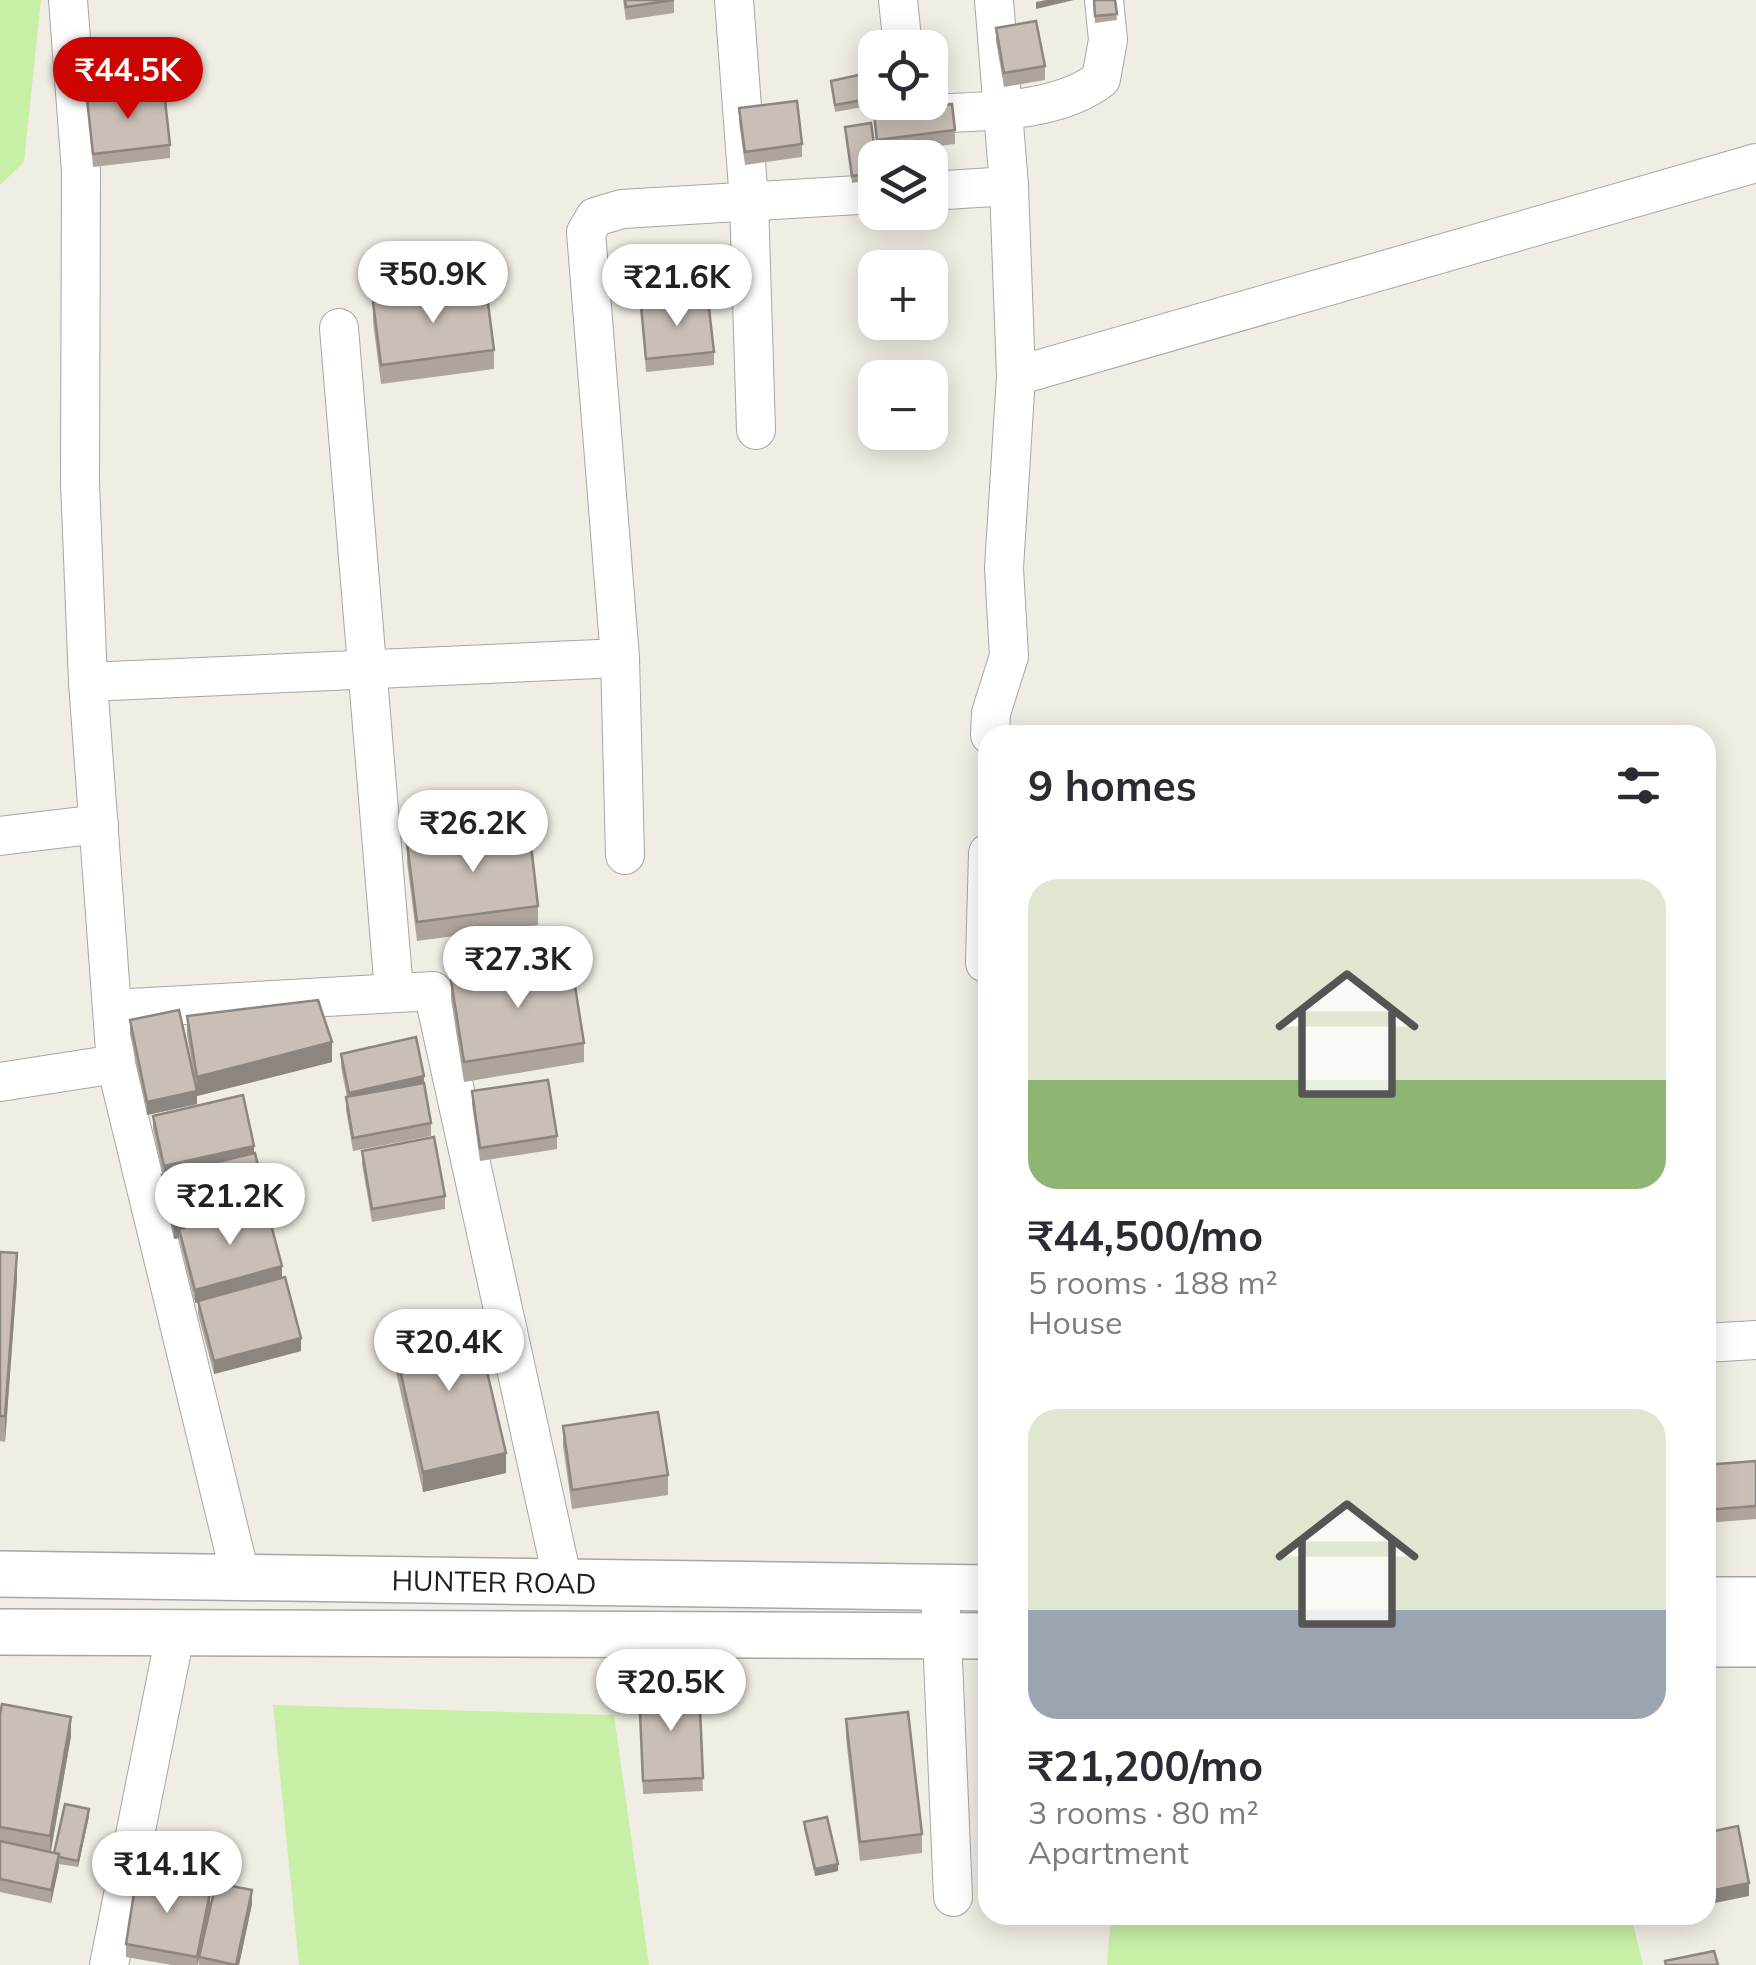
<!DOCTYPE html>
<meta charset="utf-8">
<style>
:root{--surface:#fff;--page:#f2f2f3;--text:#2b2b33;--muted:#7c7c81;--accent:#cd0500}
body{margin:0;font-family:Mulish,sans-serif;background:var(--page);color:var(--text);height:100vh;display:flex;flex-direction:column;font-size:38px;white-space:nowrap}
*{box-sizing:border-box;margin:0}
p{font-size:32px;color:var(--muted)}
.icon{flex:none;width:55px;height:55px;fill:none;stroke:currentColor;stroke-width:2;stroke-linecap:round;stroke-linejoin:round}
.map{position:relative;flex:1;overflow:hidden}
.sheet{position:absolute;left:978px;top:725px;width:738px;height:1200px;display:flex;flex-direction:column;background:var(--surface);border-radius:30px;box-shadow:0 5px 25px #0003}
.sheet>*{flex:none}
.controls{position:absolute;left:858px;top:30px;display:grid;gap:20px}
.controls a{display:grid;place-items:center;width:90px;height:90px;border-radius:20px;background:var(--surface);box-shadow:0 5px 25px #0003;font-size:50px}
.price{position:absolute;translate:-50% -85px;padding:0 22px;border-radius:35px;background:#fff;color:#222;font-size:32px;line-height:65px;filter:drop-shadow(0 2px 5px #0008)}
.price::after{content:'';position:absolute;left:50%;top:60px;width:30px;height:22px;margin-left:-15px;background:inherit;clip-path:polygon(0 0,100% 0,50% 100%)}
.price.selected{background:var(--accent);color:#fff}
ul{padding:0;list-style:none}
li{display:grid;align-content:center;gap:20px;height:530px;padding:0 50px}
li span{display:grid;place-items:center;height:310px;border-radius:30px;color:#555}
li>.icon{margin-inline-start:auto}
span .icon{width:180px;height:180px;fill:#fffc;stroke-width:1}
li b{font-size:42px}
h2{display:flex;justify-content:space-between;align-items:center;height:120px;padding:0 50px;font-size:42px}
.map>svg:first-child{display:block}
</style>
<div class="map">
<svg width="1756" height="1965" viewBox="0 0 1756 1965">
<rect width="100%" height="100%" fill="#f0ede4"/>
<!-- grass -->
<g fill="#c8efa6">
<polygon points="0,0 41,0 24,162 0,185"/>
<polygon points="273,1705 614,1715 649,1965 299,1965"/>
<polygon points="1111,1915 1631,1915 1643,1965 1107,1965"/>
</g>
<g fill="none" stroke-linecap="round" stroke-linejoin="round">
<!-- minor casing -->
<g stroke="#a6a6a6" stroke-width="40">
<g id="minor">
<polyline points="68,0 81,171 80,482 88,682 116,1064 241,1579"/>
<polyline points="734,0 749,201 756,430"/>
<polyline points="898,0 903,48"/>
<path d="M910,102L919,113L926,114C981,111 1056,114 1101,79L1108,40L1104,0"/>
<polyline points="930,191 1009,186"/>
<polyline points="339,328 394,991"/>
<polyline points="1016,376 1756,163"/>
<polyline points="620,658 625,855"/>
<polyline points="88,682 620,658 586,232 595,217 622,209 875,194"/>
<polyline points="990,735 991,713 1009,656 1004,568 1016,376 1009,186 994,0"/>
<polyline points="0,836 99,824"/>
<polyline points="985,963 988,853"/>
<polyline points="113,1009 433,991 563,1582"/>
<polyline points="0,1082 116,1064"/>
<polyline points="1705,1343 1756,1340"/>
<polyline points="940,1588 953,1897"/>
<polyline points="109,1965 176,1630"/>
</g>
</g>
<!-- tertiary casing -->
<g stroke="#a6a6a6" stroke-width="48">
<g id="tertiary">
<polyline points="0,1574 988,1588"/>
<polyline points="1705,1600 1756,1600"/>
<polyline points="0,1632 988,1636"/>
<polyline points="1705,1644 1756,1644"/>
</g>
</g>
<!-- minor -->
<use href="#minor" stroke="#fff" stroke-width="38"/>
<!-- tertiary -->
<use href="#tertiary" stroke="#fff" stroke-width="45"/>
</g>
<!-- wall -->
<g fill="#ada49d">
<polygon points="623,0 674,0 674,13 626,20"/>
<polygon points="1093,0 1115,0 1117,20 1095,23"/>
<polygon points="996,28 1045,66 1045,80 1004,87 996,41"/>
<polygon points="831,81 868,99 868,106 835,112"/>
<polygon points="87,99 170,145 170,158 93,167"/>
<polygon points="739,108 802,144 802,157 745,165 739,122"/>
<polygon points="874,115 955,130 955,144 877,154"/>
<polygon points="845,127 875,158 875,179 852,183"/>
<polygon points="373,302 494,350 494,369 381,384 373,322"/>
<polygon points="641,306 714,352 714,365 646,372"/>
<polygon points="407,843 538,906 538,925 417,941 407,862"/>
<polygon points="451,980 584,1043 584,1062 464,1082 451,999"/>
<polygon points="187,1016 332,1062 197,1096 197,1094 197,1104 147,1115 130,1034 130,1020 195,1082 187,1035"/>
<polygon points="341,1054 424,1084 431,1123 431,1136 353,1151 346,1110 346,1097 347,1097 341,1067"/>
<polygon points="472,1091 557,1136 557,1149 480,1161 472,1104"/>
<polygon points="153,1116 254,1153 282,1278 301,1351 214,1374 198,1314 198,1302 195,1303 179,1238 174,1239 162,1188 162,1175 163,1175 153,1129"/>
<polygon points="362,1151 445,1196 445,1209 372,1222 362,1164"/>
<polygon points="0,1252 17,1279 5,1442 0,1441"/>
<polygon points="392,1334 506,1473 423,1492 392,1354"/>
<polygon points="563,1426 668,1475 668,1495 572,1509 563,1446"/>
<polygon points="1756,1461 1756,1519 1705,1523 1705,1465"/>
<polygon points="699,1686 703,1791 643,1794 639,1689"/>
<polygon points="0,1714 71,1736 51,1852 54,1853 89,1816 78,1867 59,1864 51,1903 0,1892"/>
<polygon points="846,1719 922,1834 922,1853 860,1861 846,1738"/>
<polygon points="804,1822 838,1871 815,1876 804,1829"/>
<polygon points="252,1904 239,1965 199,1965 199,1960 198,1965 172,1965 126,1957 126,1944 210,1905"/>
</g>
<!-- shaded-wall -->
<g fill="#8d8680">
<polygon points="1046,0 1074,0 1036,9 1036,2"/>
<polygon points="332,1042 332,1062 197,1096 197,1077"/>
<polygon points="424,1076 424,1089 349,1106 349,1093"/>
<polygon points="197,1091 197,1104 147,1115 147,1102"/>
<polygon points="254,1146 254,1159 164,1179 164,1166"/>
<polygon points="267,1203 267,1216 179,1229 179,1238 174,1239 174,1226"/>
<polygon points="17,1253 17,1279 5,1442 5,1416"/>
<polygon points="282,1266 282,1279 195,1303 195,1290"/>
<polygon points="301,1338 301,1351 214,1374 214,1361"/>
<polygon points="506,1453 506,1473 423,1492 423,1472"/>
<polygon points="71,1717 71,1736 50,1855 50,1836"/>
<polygon points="89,1809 89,1816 78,1867 78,1861"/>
<polygon points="59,1854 59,1867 51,1903 51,1890"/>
<polygon points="838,1864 838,1871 815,1876 815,1869"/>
<polygon points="1749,1883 1749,1896 1705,1905 1705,1892"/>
<polygon points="252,1890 252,1904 239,1965 236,1965"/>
<polygon points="210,1892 210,1905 197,1965 197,1957"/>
</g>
<!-- building -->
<g fill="#c9bfb7" stroke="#8d8680" stroke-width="2.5">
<polygon points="625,0 674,0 626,7"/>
<polygon points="1094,0 1115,0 1117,14 1095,16"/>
<polygon points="1036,21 1045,66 1004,73 996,28"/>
<polygon points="863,74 868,99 835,105 831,81"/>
<polygon points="164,91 170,145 93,154 87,99"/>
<polygon points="797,101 802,144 745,152 739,108"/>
<polygon points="952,104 955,130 877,140 874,115"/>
<polygon points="871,123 876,158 875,173 852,176 845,127"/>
<polygon points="486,288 494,350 381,365 373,302"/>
<polygon points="708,300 714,352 646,359 641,306"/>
<polygon points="529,828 538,906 417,922 407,843"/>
<polygon points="571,961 584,1043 464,1062 451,980"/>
<polygon points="318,1000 332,1042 197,1077 187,1016"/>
<polygon points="179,1010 197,1091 147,1102 130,1020"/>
<polygon points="416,1037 424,1076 349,1093 341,1054"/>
<polygon points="548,1080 557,1136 480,1148 472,1091"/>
<polygon points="424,1083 431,1123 353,1138 346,1097"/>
<polygon points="243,1095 254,1146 164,1166 153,1116"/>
<polygon points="434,1137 445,1196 372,1209 362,1151"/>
<polygon points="255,1153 267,1203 174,1226 162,1175"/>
<polygon points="266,1206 282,1266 195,1290 179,1229"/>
<polygon points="0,1252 17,1253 5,1416 0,1416"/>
<polygon points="285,1277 301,1338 214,1361 198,1301"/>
<polygon points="474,1316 506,1453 423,1472 392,1334"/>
<polygon points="658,1412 668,1475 572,1490 563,1426"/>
<polygon points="1756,1461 1756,1506 1705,1510 1705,1465"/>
<polygon points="699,1686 703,1778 643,1781 639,1689"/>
<polygon points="2,1704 71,1717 50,1836 0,1827 0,1714"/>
<polygon points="908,1712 922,1834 860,1842 846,1719"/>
<polygon points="65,1804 89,1809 78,1861 59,1857 59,1854 54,1853"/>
<polygon points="827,1817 838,1864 815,1869 804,1822"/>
<polygon points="1738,1826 1749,1883 1705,1892 1705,1833"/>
<polygon points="0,1841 59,1854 51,1890 0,1879"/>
<polygon points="137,1874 210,1892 197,1957 126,1944"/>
<polygon points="216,1883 252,1890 236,1965 199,1957"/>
<polygon points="1714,1951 1718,1965 1666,1965 1665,1961"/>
</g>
<g text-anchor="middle" stroke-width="9" stroke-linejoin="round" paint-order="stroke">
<!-- street labels -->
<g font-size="28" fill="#1f1f1f" stroke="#fff">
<text transform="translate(494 1582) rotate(1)" y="10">HUNTER ROAD</text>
</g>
</g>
</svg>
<div class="controls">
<a><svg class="icon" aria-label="locate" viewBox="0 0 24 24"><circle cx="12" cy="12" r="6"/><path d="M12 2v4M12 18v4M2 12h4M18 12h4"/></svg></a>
<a><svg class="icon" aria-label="layers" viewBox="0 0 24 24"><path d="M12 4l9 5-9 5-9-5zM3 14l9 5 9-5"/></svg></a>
<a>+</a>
<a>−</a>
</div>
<b class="price selected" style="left:128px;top:122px">₹44.5K</b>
<b class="price" style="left:433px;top:326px">₹50.9K</b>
<b class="price" style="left:677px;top:329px">₹21.6K</b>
<b class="price" style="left:473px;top:875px">₹26.2K</b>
<b class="price" style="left:518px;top:1011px">₹27.3K</b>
<b class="price" style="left:230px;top:1248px">₹21.2K</b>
<b class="price" style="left:449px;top:1394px">₹20.4K</b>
<b class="price" style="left:671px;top:1734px">₹20.5K</b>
<b class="price" style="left:167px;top:1916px">₹14.1K</b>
<section class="sheet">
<h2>9 homes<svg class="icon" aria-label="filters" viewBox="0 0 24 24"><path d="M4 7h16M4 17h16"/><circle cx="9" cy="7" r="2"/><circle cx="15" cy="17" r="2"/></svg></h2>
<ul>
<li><span style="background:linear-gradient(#dfe7d0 65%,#8fb573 0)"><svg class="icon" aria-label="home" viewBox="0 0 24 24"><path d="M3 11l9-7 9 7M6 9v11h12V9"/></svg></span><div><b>₹44,500/mo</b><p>5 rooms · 188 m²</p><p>House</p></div></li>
<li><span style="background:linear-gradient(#dfe7d0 65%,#9aa5b1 0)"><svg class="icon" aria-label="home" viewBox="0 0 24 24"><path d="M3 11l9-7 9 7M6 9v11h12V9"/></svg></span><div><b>₹21,200/mo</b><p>3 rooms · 80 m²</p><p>Apartment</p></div></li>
</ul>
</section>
</div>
